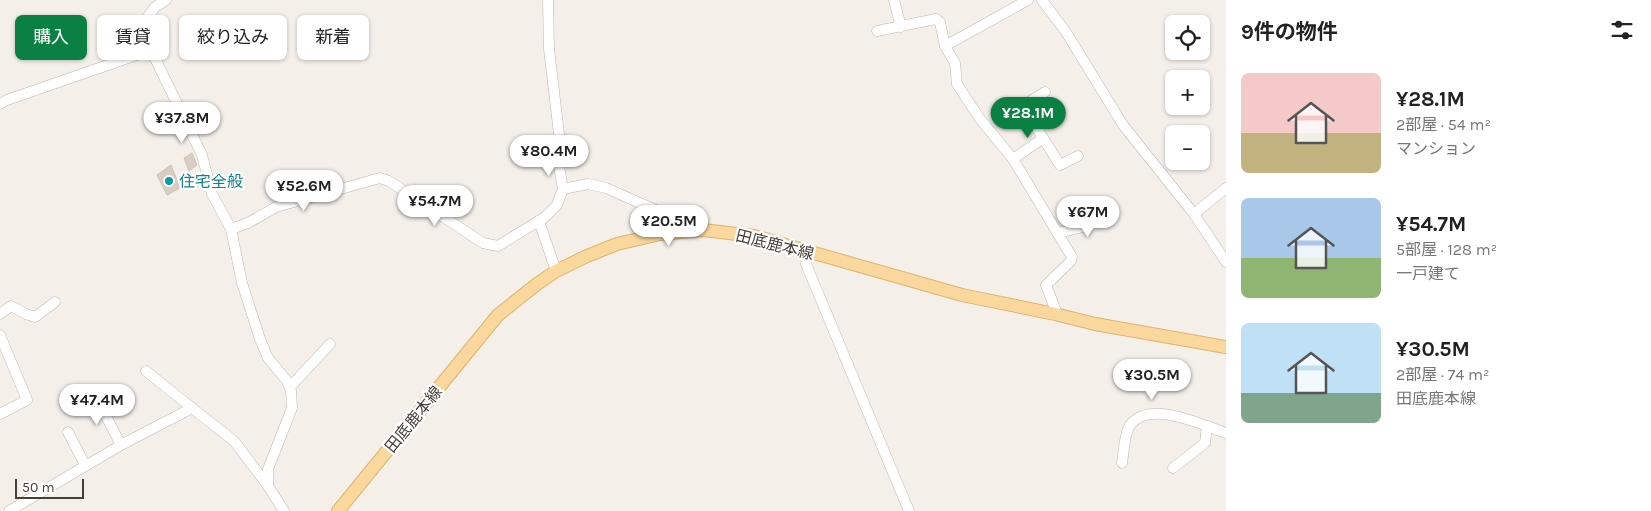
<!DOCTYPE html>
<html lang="ja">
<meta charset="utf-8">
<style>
:root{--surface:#fff;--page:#f6f6f6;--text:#222;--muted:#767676;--accent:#0b8043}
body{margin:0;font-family:Karla,"Noto Sans JP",sans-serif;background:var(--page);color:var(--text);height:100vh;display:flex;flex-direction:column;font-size:19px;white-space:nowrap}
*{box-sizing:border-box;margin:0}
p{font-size:16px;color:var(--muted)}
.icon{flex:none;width:28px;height:28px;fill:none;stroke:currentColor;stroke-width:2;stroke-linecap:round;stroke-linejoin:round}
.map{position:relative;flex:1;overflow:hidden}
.side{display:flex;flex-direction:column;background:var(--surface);width:425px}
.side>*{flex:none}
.hud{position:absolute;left:15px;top:15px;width:475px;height:45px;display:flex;gap:10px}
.fabs{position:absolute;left:1165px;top:15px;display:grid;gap:10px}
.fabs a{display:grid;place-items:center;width:45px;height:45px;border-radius:8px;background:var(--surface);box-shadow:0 1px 4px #0004;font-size:25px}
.scale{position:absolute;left:15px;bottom:12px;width:69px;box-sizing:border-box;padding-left:5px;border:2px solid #474038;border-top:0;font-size:14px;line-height:18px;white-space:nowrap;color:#474038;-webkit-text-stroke:4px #fff;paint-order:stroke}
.price{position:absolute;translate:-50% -42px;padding:0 11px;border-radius:18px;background:#fff;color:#222;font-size:16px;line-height:32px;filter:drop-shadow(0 1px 2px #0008)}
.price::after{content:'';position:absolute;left:50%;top:30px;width:15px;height:11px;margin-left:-8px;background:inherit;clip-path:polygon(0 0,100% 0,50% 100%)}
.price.active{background:var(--accent);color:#fff}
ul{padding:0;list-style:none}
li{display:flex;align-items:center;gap:15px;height:125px;padding:0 15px}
li span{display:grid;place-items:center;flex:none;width:140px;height:100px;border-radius:8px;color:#555}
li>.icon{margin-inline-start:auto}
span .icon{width:60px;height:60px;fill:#fffc;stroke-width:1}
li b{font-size:21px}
h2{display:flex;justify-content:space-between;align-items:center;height:60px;padding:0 15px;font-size:21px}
.pill{padding:0 18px;border-radius:8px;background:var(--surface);box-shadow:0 1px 4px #0004;font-size:18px;line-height:45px}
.pill.active{background:var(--accent);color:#fff}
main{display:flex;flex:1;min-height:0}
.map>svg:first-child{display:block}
</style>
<main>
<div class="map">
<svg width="1226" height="511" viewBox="0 0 1226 511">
<rect width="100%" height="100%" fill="#f4f0e9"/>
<!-- building -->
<g fill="#d8cdc2" stroke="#cfc2b3">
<polygon points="192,153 197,165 189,171 184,158"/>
<polygon points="171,165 180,188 167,195 157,175"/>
</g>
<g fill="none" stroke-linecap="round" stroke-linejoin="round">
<!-- minor casing -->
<g stroke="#bfb7ac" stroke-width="11">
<g id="minor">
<polyline points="166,0 155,7 146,19 145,27 151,50 202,155 212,194 231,229 242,283 260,339 268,358 287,381 291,391 292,408 268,469 268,486"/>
<polyline points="894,0 901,27"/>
<polyline points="1042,0 1066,32 1123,125 1194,214 1226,262"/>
<polyline points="877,31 936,19 940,22 945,46 955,63 957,84 980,119 1013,159 1072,257 1071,261 1046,285 1057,314"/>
<polyline points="945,46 1028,0"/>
<polyline points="1045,92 1023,106 1060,165 1078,156"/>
<polyline points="0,104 7,100 151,50"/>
<polyline points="1013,159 1042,139"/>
<polyline points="563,189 588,184 606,188 701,230"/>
<polyline points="1194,214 1226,188"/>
<polyline points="539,221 556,271"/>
<polyline points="231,229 248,223 276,207 380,178 389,181 483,243 498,246 545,217 557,205 563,189 558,161 559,134 549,49 548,0"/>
<polyline points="1058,233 1083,227 1080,217"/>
<polyline points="806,251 806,264 909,511"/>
<polyline points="0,314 11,306 26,314 35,317 55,302"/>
<polyline points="0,335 27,400 0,414"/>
<polyline points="146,371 192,408"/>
<polyline points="290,387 330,344"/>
<polyline points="95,395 121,445"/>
<polyline points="68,432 85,465"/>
<path d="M1122,463C1124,452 1124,434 1130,425C1150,399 1202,425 1226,433"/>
<polyline points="1173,468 1205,443 1207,426"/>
<polyline points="9,511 121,445 192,408 234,441 268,486 284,511"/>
</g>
</g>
<!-- major casing -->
<g stroke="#deb36d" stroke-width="14">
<polyline id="major" points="338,511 498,315 537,284 556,271 587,256 617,244 660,234 703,230 754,236 962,295 1055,314 1095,324 1226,347"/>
</g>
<!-- minor -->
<use href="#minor" stroke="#fff" stroke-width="10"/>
<!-- major -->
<use href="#major" stroke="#f9d79d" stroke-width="12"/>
</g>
<!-- markers -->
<circle fill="#0f9aa8" stroke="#fff" stroke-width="2" cx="169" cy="181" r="5"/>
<g text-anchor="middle" stroke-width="4.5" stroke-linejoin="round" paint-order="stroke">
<!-- culture labels -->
<g font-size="16" fill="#0d838f" stroke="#fff" text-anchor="start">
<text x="179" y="187">住宅全般</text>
</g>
<!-- street labels -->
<g font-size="16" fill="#474038" stroke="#fff">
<text transform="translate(775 244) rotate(14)" y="6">田底鹿本線</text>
<text transform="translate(413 419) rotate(-51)" y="6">田底鹿本線</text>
</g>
</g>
</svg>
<div class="fabs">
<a><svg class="icon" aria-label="locate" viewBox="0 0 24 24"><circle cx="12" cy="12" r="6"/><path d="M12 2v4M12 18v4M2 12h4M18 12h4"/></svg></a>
<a>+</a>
<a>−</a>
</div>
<div class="scale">50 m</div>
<b class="price active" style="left:1028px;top:139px">¥28.1M</b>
<b class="price" style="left:182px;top:144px">¥37.8M</b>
<b class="price" style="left:549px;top:177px">¥80.4M</b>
<b class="price" style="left:304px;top:212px">¥52.6M</b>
<b class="price" style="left:435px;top:227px">¥54.7M</b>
<b class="price" style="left:1088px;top:238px">¥67M</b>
<b class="price" style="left:669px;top:247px">¥20.5M</b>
<b class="price" style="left:1152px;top:401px">¥30.5M</b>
<b class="price" style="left:97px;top:426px">¥47.4M</b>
<div class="hud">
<a class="pill active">購入</a>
<a class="pill">賃貸</a>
<a class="pill">絞り込み</a>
<a class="pill">新着</a>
</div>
</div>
<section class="side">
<h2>9件の物件<svg class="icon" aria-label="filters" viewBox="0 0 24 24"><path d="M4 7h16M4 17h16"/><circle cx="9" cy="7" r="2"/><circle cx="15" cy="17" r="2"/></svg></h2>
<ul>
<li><span style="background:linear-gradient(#f6c9c9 60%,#c2b280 0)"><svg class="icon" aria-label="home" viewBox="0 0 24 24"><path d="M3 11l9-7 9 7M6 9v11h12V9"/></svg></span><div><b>¥28.1M</b><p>2部屋 · 54 m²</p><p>マンション</p></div></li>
<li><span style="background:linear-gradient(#a9c7e8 60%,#8fb573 0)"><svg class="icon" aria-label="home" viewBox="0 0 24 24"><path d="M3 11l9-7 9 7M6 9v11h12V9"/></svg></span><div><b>¥54.7M</b><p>5部屋 · 128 m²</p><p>一戸建て</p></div></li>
<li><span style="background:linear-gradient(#bfe0f5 70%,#7fa58c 0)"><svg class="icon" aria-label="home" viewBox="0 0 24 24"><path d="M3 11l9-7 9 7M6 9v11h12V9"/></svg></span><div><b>¥30.5M</b><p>2部屋 · 74 m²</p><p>田底鹿本線</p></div></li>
</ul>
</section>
</main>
